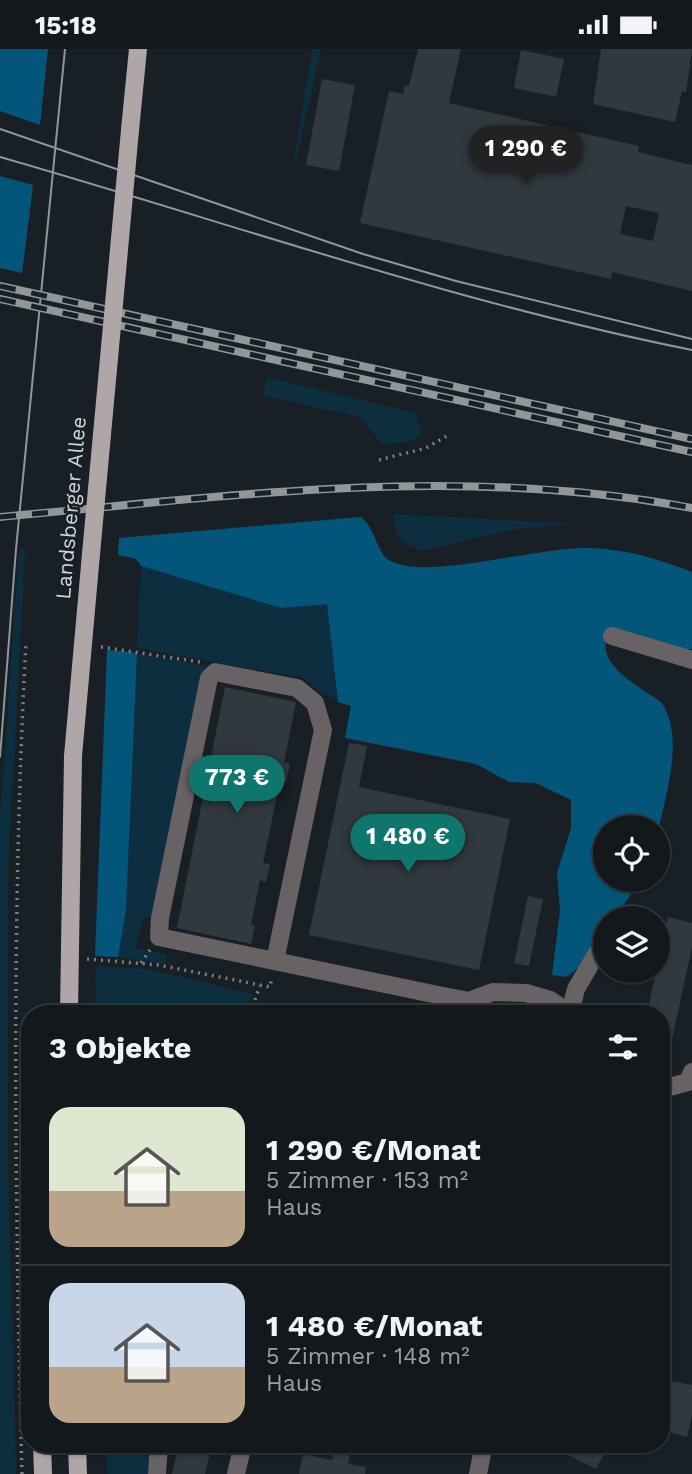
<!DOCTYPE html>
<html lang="de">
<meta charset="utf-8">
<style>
:root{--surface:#12181c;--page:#1f2529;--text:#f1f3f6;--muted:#9ca0a3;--line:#31373b;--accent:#0f766e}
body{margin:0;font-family:"Work Sans",sans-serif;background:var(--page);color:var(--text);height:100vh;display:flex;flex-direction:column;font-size:26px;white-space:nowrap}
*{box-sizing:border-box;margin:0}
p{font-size:23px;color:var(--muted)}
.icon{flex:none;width:38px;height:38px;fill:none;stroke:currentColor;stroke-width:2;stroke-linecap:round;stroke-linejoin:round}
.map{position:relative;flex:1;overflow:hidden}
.panel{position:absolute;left:21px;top:956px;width:649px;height:448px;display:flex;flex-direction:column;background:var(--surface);border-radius:28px;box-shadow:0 2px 5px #0004,0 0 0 2px var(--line)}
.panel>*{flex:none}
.buttons{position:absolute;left:593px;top:766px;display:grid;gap:14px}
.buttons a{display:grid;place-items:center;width:77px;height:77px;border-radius:50%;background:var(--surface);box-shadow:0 2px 5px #0004,0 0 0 2px var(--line);font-size:35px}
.price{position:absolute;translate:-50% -60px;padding:0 16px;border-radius:24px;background:var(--accent);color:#fff;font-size:23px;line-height:46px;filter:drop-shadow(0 2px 4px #0008)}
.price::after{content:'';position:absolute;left:50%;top:42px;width:21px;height:16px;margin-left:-10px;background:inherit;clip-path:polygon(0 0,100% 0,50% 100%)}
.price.current{background:#222;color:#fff}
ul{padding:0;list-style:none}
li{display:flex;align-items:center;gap:21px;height:175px;padding:0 28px}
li+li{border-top:2px solid var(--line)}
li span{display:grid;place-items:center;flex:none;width:196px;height:140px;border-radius:21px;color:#555}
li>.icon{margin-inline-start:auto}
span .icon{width:84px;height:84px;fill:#fffc;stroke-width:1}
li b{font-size:30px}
h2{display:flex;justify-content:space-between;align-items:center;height:84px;padding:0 28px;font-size:30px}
.status{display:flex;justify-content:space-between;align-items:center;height:49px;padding:0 35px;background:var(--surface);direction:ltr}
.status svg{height:19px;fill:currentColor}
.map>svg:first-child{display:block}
</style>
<div class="status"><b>15:18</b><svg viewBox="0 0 49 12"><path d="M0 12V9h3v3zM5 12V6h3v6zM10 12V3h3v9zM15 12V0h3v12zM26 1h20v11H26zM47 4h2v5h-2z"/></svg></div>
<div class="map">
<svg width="692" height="1425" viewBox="0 0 692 1425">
<rect width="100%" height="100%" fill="#182025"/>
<!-- green -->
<g fill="#0c2e3f">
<polygon points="312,0 321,0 297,109 294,109"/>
<polygon points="267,328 414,364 422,381 420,387 409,393 382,395 360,368 263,347"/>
<polygon points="393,465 580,475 517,480 421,502 402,493 396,482"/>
<polygon points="19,500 25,501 8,828 8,1105 16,1425 0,1425 0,769"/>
<polygon points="141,517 281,559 327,554 338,653 318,642 303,629 137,599"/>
<polygon points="137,604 210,618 155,870 143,867 136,899 167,906 165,915 118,908 126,861"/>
<polygon points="100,917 147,920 253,945 244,964 96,964 95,921"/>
<polygon points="106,1395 141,1395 139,1404 152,1408 154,1425 108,1425"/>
</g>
<!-- forest -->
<g fill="#035679">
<polygon points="0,0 48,0 40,76 0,62"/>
<polygon points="0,127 33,136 22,224 0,219"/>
<path d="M361,468C376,480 377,504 389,511C425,533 539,497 589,499C625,500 659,510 692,523V600C665,602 639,581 612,580C587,613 640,637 662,654C685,691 665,745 658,784V779H606V831H641L614,870H606C605,889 583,918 566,928L552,926L560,862L557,824L571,779V751L536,734L509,733L476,715L345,689L351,657L338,653L327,555L281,559L141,517L136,510L118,506L119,489Z"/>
<polygon points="107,601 137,604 126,861 118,908 95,907"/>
</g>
<!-- building -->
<g fill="#30393e" fill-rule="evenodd">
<path d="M418,0H461L449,54L639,97L638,103L692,116V242L612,223L611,230L360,174L389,42L403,45L405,36L409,37ZM626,157L659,164L653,192L620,185Z"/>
<polygon points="601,0 692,0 686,43 682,42 675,73 593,55"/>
<polygon points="521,1 564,10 556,48 514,39"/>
<polygon points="322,30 355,36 339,122 306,116"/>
<polygon points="225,638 296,653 284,714 290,715 286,733 280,732 263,814 270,815 266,833 260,831 251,875 255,877 251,895 177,879"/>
<polygon points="349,694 367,697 359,738 510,770 479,921 309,886"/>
<polygon points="528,847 543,850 529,917 514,914"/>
<polygon points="668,868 692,874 692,898 668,1009 662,1008 662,964 647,964"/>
<polygon points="662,1330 692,1336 692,1366 687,1388 663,1381 669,1350 662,1348"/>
<polygon points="179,1395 212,1395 205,1425 172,1425"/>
<polygon points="547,1395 609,1395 596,1420"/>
<polygon points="335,1396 351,1399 348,1415 366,1418 365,1425 299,1425 303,1405 332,1411"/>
</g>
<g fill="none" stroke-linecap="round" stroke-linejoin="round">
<!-- path -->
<g stroke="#7a8084" stroke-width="3.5" stroke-dasharray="2 5" stroke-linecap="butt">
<polyline points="379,411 426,399 450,385"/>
<polyline points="101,598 200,613"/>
<polyline points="87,910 159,916 270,938 272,928"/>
<polyline points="141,914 150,901"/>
<polyline points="250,964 260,937"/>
<path d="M22,1425C15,1147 11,871 26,594"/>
</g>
<!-- minor -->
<g stroke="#676263" stroke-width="18">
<polyline points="612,587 692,611"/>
<polyline points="275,912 323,681 315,654 297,639 215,623 209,629 160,869 159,888 438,946 469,952 493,943 526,944 550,951 569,964"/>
<polyline points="570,964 576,940 597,904"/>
<polyline points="662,1040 688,1033 692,1023"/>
<polyline points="157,1425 159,1395"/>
<polyline points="236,1425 243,1395"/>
<polyline points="478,1425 484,1395"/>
</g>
<!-- major -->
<g stroke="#b0a5a7" stroke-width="18">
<polyline points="130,81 138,0"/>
<polyline points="69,964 73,707 91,505"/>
<polyline points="42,1395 43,1425"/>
<polyline points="77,1395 78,1425"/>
</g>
<!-- tram -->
<g stroke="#909699" stroke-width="2">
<polyline points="0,80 363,205 456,232 692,290"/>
<path d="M0,108C230,174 457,254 692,301"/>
<polyline points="0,708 16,500 65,0"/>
</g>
<!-- rail casing -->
<g stroke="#909699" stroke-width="8">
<g id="rail">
<polyline points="0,237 692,390"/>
<polyline points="0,250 692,403"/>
<path d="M0,468C234,447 458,415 692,459"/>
</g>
</g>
<!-- rail -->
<use href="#rail" stroke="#182025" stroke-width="5" stroke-dasharray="16" stroke-linecap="butt"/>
<!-- major-bridge -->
<polyline stroke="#b0a5a7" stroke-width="18" points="91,505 130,81"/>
</g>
<g text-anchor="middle" stroke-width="5" stroke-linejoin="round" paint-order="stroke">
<!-- street labels -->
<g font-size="21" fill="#d0d5d8" stroke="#182025">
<text transform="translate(71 459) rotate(-85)" y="7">Landsberger Allee</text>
</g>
</g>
</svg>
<div class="buttons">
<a><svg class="icon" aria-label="locate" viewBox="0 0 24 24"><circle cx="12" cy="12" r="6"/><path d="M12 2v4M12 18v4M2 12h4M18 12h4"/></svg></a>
<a><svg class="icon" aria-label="layers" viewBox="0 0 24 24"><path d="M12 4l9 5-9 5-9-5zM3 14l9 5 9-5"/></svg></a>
</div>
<b class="price current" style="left:526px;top:137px">1 290 €</b>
<b class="price" style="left:237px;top:766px">773 €</b>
<b class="price" style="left:408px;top:825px">1 480 €</b>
<section class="panel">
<h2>3 Objekte<svg class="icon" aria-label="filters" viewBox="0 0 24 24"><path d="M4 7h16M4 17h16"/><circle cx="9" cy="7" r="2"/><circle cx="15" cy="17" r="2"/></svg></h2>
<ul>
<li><span style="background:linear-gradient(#dfe7d0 60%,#b9a48a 0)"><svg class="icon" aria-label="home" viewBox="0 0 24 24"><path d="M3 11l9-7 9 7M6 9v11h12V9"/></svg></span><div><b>1 290 €/Monat</b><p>5 Zimmer · 153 m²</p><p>Haus</p></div></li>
<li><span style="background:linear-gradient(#c9d6e8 60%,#b9a48a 0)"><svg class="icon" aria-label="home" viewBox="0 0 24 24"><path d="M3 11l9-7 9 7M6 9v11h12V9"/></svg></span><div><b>1 480 €/Monat</b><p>5 Zimmer · 148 m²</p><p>Haus</p></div></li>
</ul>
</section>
</div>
